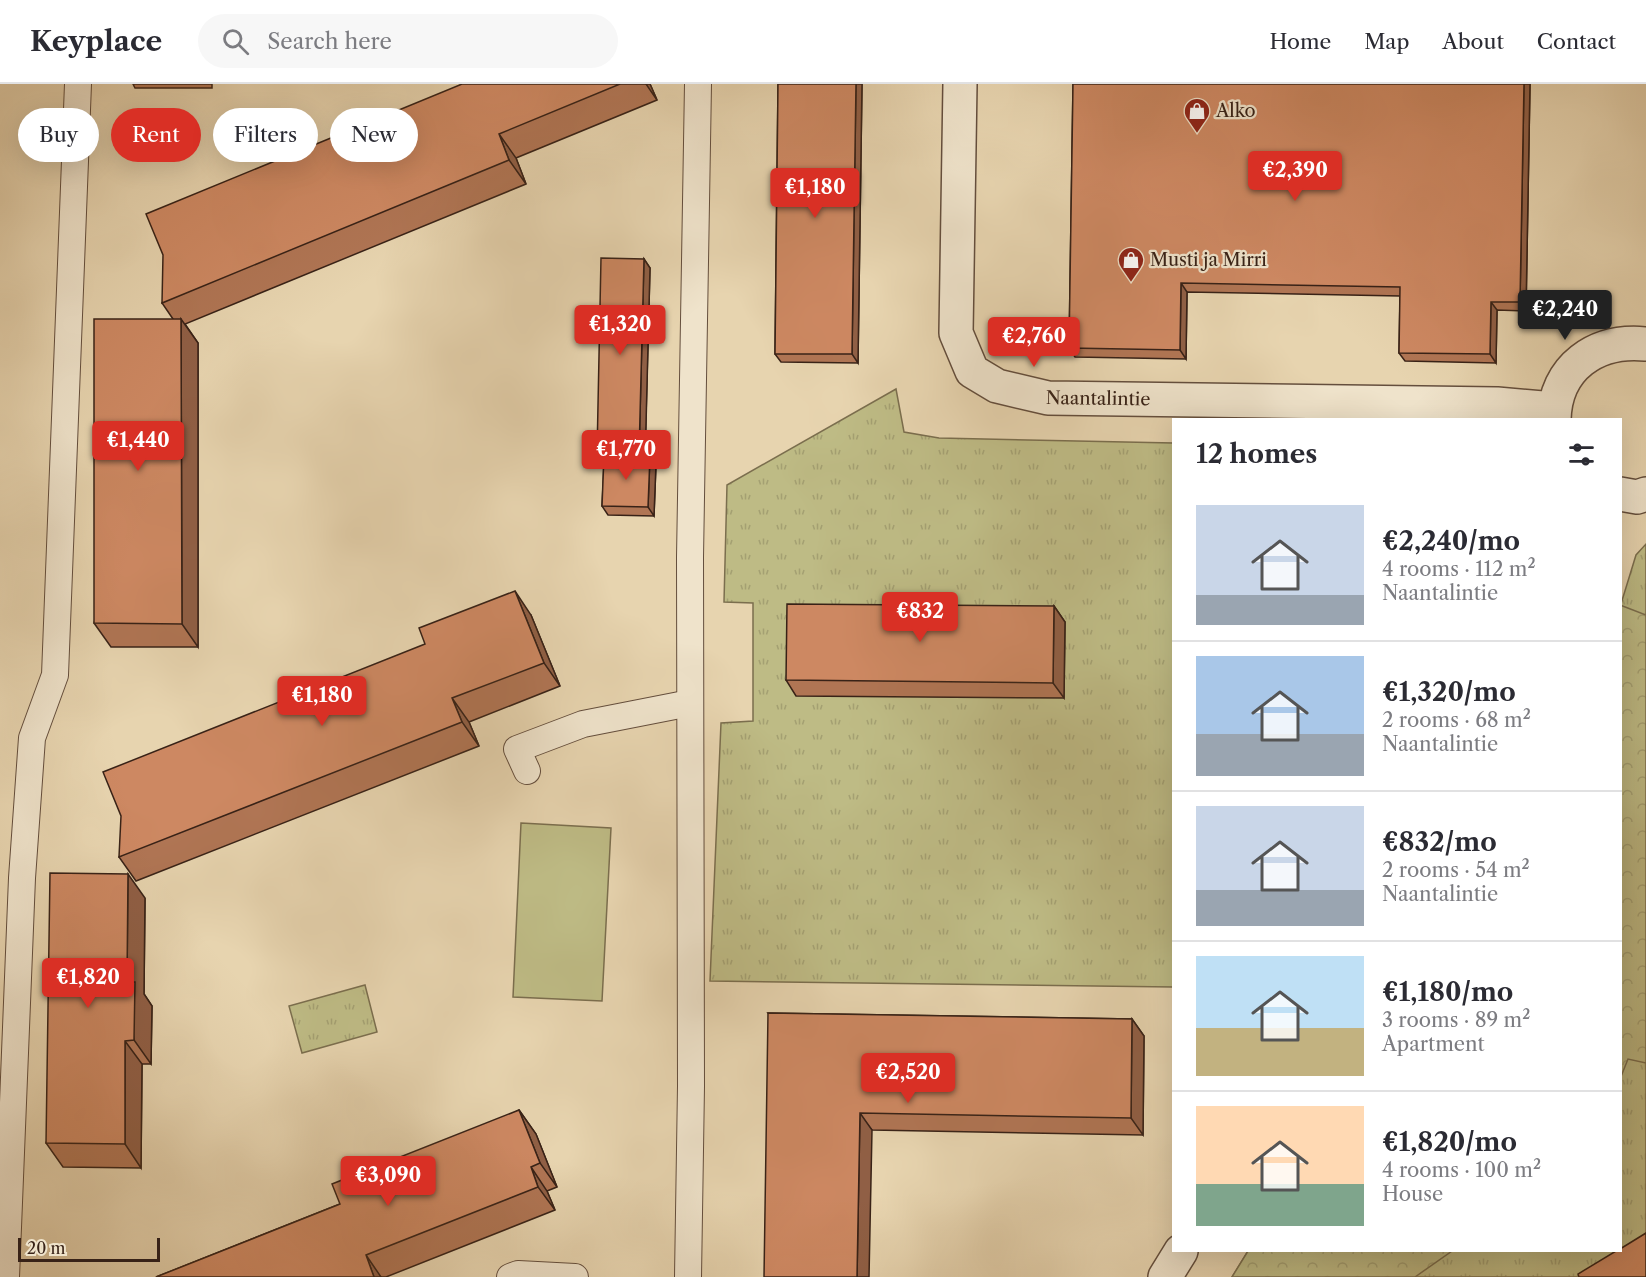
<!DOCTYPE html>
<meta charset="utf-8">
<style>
:root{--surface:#fff;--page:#f7f7f7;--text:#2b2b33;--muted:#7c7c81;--line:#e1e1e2;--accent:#d93025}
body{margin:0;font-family:"Libre Caslon Text",serif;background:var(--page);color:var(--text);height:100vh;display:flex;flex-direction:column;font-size:22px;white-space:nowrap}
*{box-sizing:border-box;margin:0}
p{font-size:20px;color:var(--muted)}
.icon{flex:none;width:33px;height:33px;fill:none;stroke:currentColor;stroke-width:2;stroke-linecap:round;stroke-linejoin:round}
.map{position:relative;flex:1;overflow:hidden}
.sheet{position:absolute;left:1172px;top:334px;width:450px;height:834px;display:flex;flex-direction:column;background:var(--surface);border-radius:0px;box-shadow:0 6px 24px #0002}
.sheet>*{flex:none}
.top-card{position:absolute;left:18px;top:24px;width:570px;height:54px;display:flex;gap:12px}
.scale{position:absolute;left:18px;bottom:15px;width:142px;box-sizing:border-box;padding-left:6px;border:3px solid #382217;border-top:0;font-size:16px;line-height:21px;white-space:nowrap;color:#382217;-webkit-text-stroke:4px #efe3cb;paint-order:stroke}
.price{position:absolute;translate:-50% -51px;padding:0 14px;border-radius:6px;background:var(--accent);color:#fff;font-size:20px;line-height:39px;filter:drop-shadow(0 2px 3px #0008)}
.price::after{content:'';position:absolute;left:50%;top:36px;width:18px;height:14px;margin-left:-9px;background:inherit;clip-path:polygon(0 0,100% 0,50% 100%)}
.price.selected{background:#222;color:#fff}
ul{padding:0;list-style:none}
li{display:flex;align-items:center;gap:18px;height:150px;padding:0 24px}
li+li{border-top:2px solid var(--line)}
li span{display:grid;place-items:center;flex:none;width:168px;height:120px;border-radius:0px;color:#555}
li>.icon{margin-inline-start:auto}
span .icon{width:72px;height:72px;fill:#fffc;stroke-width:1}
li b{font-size:26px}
h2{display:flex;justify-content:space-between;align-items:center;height:72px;padding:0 24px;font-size:26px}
.chip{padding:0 21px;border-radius:27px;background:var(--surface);box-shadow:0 6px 24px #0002;font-size:21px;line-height:54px}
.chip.selected{background:var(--accent);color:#fff}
header{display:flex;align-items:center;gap:36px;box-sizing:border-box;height:84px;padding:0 30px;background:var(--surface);border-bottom:2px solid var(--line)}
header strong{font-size:28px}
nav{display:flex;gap:33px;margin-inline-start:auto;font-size:21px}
.search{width:420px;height:54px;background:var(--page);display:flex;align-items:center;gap:15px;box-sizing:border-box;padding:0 21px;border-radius:33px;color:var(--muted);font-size:22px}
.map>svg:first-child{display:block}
</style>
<header>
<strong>Keyplace</strong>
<div class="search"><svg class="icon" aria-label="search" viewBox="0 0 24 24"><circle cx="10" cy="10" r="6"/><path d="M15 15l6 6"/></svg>Search here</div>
<nav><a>Home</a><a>Map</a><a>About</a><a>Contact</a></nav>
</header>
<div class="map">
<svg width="1646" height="1193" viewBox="0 0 1646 1193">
<defs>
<pattern id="grass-tufts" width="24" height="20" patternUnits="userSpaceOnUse" patternTransform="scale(1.5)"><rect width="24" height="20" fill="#bebb85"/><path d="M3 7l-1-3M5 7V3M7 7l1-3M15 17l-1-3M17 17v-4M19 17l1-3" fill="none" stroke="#a4a072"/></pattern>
<pattern id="forest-crowns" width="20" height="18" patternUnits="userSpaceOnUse" patternTransform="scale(1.5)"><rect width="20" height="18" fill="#bebb85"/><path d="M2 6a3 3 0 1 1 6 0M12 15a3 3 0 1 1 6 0" fill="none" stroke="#a4a072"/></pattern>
</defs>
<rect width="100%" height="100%" fill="#e7d4af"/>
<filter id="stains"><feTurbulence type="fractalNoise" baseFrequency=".00333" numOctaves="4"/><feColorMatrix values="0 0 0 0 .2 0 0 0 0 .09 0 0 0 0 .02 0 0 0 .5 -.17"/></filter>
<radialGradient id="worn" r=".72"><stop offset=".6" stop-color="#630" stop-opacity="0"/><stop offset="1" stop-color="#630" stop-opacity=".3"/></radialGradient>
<!-- grass -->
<g fill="url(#grass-tufts)" stroke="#7b6e4e" stroke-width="1.5">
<polygon points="896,305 904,348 939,354 1173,359 1173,903 710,897 721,639 753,637 753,519 724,518 727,401"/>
<polygon points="1646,460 1646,1157 1588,1193 1232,1193 1248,1167 1620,1167 1620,523 1636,471"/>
<polygon points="365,901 377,948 302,969 289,922"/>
</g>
<!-- forest -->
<g fill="url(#forest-crowns)" stroke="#7b6e4e" stroke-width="1.5">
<polygon points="1620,521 1646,531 1646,979 1628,975 1620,995"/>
<polygon points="1248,1167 1452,1167 1415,1193 1232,1193"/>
</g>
<!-- pitch -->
<polygon fill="#bebb85" stroke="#7b6e4e" stroke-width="1.5" points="521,739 611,744 602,917 513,913"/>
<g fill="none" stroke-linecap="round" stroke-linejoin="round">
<!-- service casing -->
<g stroke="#644e3d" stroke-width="28">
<g id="service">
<polyline points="527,687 517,665 583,640 690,619"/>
<polyline points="6,1193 22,794 32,654 55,591 78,0"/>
<polyline points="510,1193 518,1190 575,1193"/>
<polyline points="688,1193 691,1002 690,473 698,0"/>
</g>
</g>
<!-- minor casing -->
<g stroke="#644e3d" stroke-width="36">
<g id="minor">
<path id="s1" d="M960,0L956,249L972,287L997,302L1048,314L1497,320L1554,325"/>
<path d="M1554,336C1555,283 1596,255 1646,260"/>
<polyline points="1620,410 1637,413 1646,410"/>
<polyline points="1165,1193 1181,1167"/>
</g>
</g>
<!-- service -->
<use href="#service" stroke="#efe3cb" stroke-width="26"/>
<!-- minor -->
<use href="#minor" stroke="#efe3cb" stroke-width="33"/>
</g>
<!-- wall -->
<g fill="#b07554" stroke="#382217" stroke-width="1.5">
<polygon points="133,0 212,0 212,4 135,4"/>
<polygon points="462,0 650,0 657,16 516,74 526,100 185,240 198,259 198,563 111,563 94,539 173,235 162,219"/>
<polygon points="778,0 862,0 858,279 781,278 775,270"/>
<polygon points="1073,0 1530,0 1526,227 1497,226 1496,279 1405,277 1399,269 1400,212 1187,208 1186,275 1075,273 1069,264"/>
<polygon points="644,175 650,184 645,371 650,372 656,380 654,432 608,431 602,422 604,379 597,370"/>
<polygon points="1054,522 1065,538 1064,614 796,612 786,596"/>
<polygon points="531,531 560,602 469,638 479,662 136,797 119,773"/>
<polygon points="145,814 144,910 152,922 151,980 142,980 141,1084 63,1083 46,1059"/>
<polygon points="768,929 1132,935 1144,952 1143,1051 872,1046"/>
<polygon points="519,1026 536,1050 557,1103 547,1107 555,1126 386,1193 156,1193 340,1120"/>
</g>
<!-- shaded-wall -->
<g fill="#905f45" stroke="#382217" stroke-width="1.5">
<polygon points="646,0 650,0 657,16"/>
<polygon points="856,0 862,0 858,279 852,270"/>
<polygon points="1524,0 1530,0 1526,227 1520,218"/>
<polygon points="499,50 516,74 526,100 509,76"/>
<polygon points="644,175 650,184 645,380 639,371"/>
<polygon points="1181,199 1187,208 1186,275 1180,266"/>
<polygon points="1491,218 1497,226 1496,279 1490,270"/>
<polygon points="181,235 198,259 198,563 182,540"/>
<polygon points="650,372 656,380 654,432 648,423"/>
<polygon points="515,507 531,531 560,602 544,579"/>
<polygon points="1054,522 1065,538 1064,614 1053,599"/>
<polygon points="452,614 469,638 479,662 462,638"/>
<polygon points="128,790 145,814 144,910 152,922 151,980 134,956 127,898"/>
<polygon points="1132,935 1144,952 1143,1051 1131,1034"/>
<polygon points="125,957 142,980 141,1084 125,1060"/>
<polygon points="519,1026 536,1050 557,1103 540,1079"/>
<polygon points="860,1029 872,1046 869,1193 857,1193"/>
<polygon points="531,1083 547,1107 555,1126 538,1103"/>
<polygon points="366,1171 381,1193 374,1193"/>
</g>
<!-- building -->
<g fill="#cd8862" stroke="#382217" stroke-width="1.5">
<polygon points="462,0 620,0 499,50 509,76 162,219 163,171 146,130"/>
<polygon points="778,0 856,0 852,270 775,270"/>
<polygon points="1073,0 1524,0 1520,218 1491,218 1490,270 1399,269 1400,203 1181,199 1180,266 1069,264"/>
<polygon points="601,174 644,175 639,371 597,370"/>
<polygon points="94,235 181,235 182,540 94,539"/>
<polygon points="604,371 650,372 648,423 602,422"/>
<polygon points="515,507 544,579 452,614 462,638 119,773 121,732 103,688 425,560 419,544"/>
<polygon points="787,520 1054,522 1053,599 786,596"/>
<polygon points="50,789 128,790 127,898 135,898 134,956 125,957 125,1060 46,1059"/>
<polygon points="768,929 1132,935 1131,1034 860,1029 857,1193 764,1193"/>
<polygon points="519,1026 540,1079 531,1083 538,1103 366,1171 374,1193 156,1193 340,1120 332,1100"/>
<polygon points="1646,1149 1646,1193 1579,1193 1578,1190 1616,1167 1620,1167 1620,1165"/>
</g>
<!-- icons -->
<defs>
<g id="shop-pin" transform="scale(1.35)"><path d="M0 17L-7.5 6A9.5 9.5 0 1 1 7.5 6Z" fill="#8f2418" stroke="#efe3cb"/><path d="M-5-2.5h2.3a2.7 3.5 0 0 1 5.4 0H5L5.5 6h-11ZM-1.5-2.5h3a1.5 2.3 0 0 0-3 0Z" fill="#fff"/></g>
</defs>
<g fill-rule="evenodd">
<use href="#shop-pin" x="1197" y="27"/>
<use href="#shop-pin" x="1131" y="176"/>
</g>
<g text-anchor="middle" stroke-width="4.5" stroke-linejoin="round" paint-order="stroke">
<!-- poi labels -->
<g font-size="18" fill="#382217" stroke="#efe3cb" text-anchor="start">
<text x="1216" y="33">Alko</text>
<text x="1150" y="182">Musti ja Mirri</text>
</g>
<!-- street labels -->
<g font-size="18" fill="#382217" stroke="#efe3cb">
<text dy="6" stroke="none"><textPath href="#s1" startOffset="422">Naantalintie</textPath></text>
</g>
</g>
<rect width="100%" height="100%" filter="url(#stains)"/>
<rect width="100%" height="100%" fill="url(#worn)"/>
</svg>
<div class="scale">20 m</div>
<b class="price" style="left:1295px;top:118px">€2,390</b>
<b class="price" style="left:815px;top:135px">€1,180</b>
<b class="price selected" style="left:1565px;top:257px">€2,240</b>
<b class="price" style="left:620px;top:272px">€1,320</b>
<b class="price" style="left:1034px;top:284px">€2,760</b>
<b class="price" style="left:138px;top:388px">€1,440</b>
<b class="price" style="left:626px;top:397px">€1,770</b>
<b class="price" style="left:920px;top:559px">€832</b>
<b class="price" style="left:322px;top:643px">€1,180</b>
<b class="price" style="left:88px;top:925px">€1,820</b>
<b class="price" style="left:908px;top:1020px">€2,520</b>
<b class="price" style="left:388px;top:1123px">€3,090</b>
<div class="top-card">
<a class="chip">Buy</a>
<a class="chip selected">Rent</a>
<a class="chip">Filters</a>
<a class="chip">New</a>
</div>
<section class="sheet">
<h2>12 homes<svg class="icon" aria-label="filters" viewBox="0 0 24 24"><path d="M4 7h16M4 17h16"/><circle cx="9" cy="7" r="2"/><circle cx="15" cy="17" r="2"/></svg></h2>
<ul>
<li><span style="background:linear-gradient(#c9d6e8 75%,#9aa5b1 0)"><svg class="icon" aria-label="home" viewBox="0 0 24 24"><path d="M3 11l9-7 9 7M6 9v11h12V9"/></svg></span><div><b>€2,240/mo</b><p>4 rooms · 112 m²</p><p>Naantalintie</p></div></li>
<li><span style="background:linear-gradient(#a9c7e8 65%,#9aa5b1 0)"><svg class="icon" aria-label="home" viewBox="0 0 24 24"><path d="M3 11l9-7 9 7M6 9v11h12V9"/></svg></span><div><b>€1,320/mo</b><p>2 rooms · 68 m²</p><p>Naantalintie</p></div></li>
<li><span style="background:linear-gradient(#c9d6e8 70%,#9aa5b1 0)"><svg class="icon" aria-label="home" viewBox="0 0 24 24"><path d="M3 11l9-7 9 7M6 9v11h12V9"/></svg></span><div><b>€832/mo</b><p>2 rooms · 54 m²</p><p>Naantalintie</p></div></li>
<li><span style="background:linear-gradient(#bfe0f5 60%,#c2b280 0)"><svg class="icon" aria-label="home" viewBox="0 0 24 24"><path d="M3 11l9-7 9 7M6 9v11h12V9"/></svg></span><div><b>€1,180/mo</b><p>3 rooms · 89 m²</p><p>Apartment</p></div></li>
<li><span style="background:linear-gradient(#ffd9b3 65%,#7fa58c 0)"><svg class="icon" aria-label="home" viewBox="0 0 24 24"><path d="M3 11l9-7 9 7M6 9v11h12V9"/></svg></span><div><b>€1,820/mo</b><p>4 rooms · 100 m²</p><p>House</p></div></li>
</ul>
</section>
</div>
